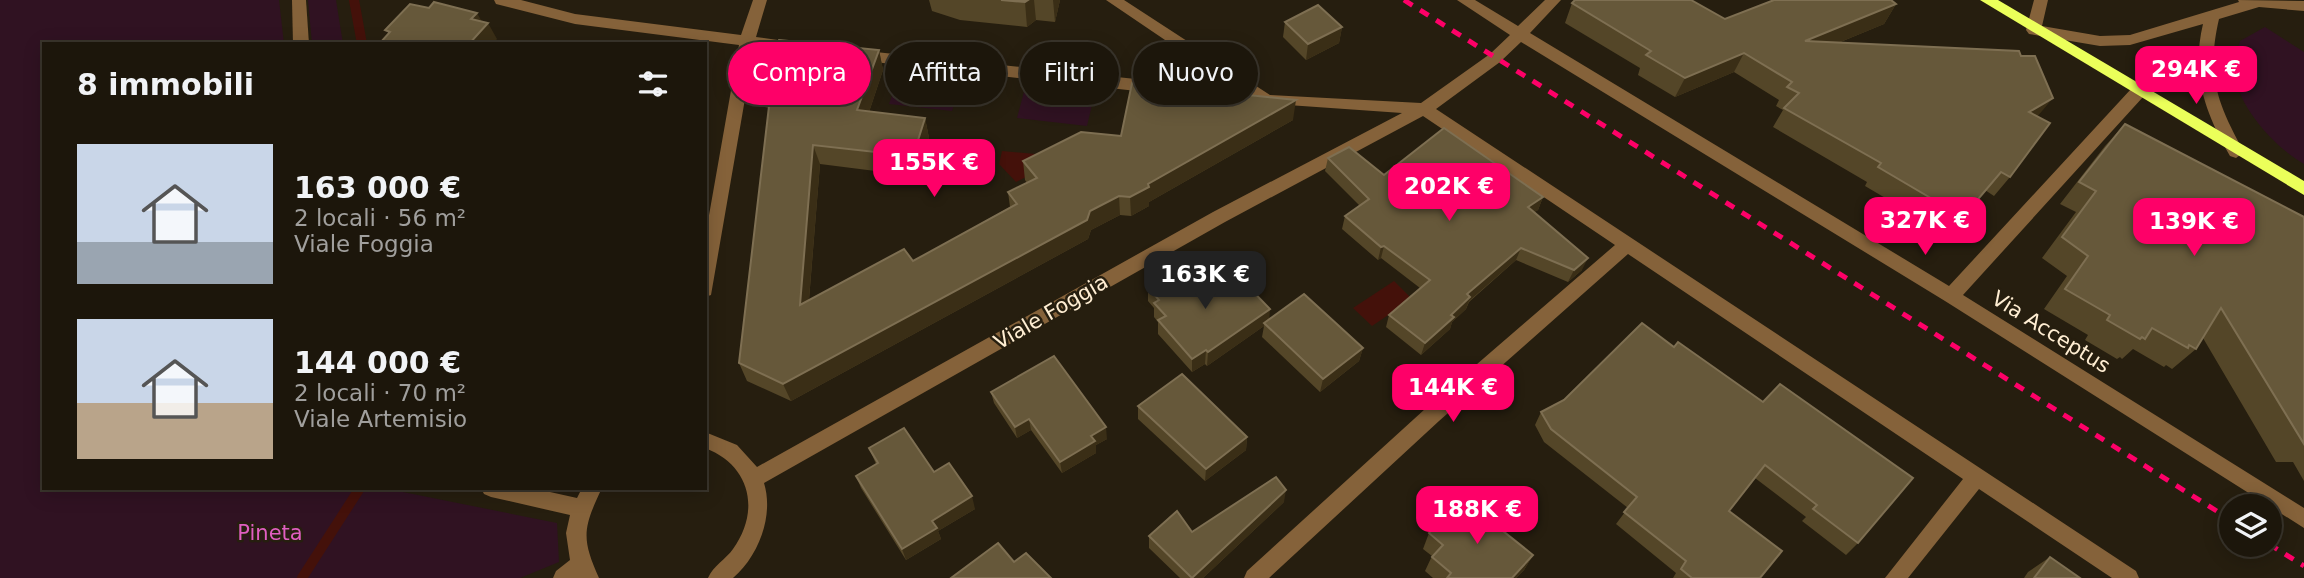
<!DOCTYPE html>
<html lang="it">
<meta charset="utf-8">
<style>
:root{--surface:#1c160b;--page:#292319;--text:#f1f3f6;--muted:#a09f9d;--line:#3a352c;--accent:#fe0068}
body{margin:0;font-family:"DejaVu Sans",sans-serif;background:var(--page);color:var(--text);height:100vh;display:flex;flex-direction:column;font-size:26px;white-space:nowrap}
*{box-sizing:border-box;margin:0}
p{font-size:23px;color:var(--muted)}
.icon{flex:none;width:38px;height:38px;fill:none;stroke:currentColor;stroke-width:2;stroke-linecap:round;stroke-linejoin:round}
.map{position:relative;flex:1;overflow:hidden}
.drawer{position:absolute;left:42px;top:42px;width:665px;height:448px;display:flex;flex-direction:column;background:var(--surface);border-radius:0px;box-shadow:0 4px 18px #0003,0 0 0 2px var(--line)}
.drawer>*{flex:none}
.top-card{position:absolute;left:728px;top:42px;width:665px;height:63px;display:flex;gap:14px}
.controls{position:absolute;left:2219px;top:494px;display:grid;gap:14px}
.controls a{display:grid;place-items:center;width:63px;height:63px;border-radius:50%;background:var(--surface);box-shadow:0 4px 18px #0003,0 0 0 2px var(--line);font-size:35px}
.price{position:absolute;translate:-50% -60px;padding:0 16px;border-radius:14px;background:var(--accent);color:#fff;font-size:23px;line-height:46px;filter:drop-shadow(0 2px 4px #0008)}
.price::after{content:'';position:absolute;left:50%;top:42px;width:21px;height:16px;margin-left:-10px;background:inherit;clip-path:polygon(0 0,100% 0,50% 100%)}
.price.current{background:#222;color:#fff}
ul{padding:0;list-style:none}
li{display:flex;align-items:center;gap:21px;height:175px;padding:0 35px}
li span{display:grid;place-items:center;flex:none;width:196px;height:140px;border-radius:0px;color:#555}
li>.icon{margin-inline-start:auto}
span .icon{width:84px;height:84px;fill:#fffc;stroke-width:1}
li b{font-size:30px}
h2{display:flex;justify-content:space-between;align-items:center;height:84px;padding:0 35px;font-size:30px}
.chip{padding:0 24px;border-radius:32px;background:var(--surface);box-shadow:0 4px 18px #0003,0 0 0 2px var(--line);font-size:24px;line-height:63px}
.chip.current{background:var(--accent);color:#fff}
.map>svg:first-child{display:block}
</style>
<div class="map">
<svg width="2304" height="578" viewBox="0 0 2304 578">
<rect width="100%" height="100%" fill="#261e0f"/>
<!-- green -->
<g fill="#301222">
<polygon points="0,0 279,0 284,44 44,44 44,488 383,488 557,523 559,562 520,578 0,578"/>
<polygon points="308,0 336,0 343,44 312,44"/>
<path d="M2265,27L2304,52V164C2273,146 2236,105 2233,67C2232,59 2238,49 2240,41Z"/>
<polygon points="899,76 961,83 952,111 889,104"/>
<polygon points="1025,88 1094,96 1087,126 1017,118"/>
</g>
<!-- water -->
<g fill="#44110a">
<polygon points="1002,151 1047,155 1044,168 1016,182 999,164"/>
<polygon points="1394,281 1412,299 1372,326 1353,308"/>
</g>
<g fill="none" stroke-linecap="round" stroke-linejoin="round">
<!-- stream -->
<g stroke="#44110a" stroke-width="10">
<polyline points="354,0 362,44"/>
<polyline points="302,578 360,488"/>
</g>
<!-- minor -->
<g fill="#85623a" fill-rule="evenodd">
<polygon points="292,0 306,0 309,44 293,44"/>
<polygon points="494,0 521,0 575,14 741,35 753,0 767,0 756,37 806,44 809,48 801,53 754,47 711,295 705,297 705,238 739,45 575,24 496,4"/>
<path d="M1106,0H1124L1270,95L1421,103L1490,54L1510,35L1457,0H1475L1518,26L1545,0H1561L1530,33L1949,286L2131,89H2143L2145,93L2143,97L1963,295L2304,508V528L1945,301L1521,42L1500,62L1436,109L2136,571L2139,578H2112L1979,489L1908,578H1885L1963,479L1628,254L1439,421L1269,578H1244L1247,571L1425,409L1615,245L1423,116L1225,222L764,483C774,515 759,556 733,578H708C713,566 726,559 733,549C761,510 750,465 705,448V432L737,445L757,467L1213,212L1402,113L1258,103Z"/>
<path d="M2034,0H2048L2042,26L2100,36L2130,35L2239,2L2238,0L2304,1V11L2259,7L2219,19C2206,75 2217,103 2244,152L2236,158L2230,156C2205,112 2191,75 2203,24L2130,45L2100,46L2029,34L2026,30Z"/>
<polygon points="856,50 1155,81 1163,87 1155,93 856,60 848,55"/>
<path d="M481,488H532L577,498L582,488H602C583,528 581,538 599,578H553L556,571L570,560L566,533L570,515L491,497L484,494Z"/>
</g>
<!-- major -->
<polygon fill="#ebff5a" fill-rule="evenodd" points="1980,0 1998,0 2304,181 2304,195"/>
<!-- rail -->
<g stroke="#fe0068" stroke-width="5" stroke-dasharray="10 9" stroke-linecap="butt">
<polyline points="1404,0 2231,520"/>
<polyline points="2269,544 2304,566"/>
</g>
</g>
<!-- wall -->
<g fill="#544628">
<polygon points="929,0 1060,0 1055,22 1036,20 1027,27 960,20 932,11"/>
<polygon points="1572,3 1725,19 1896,4 1884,24 1838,43 2038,116 2010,177 1994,196 1985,190 1948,235 1865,186 1867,182 1773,127 1783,110 1776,106 1779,100 1734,72 1675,97 1638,75 1640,68 1565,23"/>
<polygon points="1285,22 1342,27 1339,43 1306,60 1283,37"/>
<polygon points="879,50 883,70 869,112 925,118 929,138 918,172 908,171 907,175 820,164 809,300 913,261 1010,207 1008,192 1027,183 1025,180 1023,161 1121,136 1293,120 1149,202 1149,206 1131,216 1120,215 1091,230 1088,239 791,401 747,381 739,363 769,108 765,107 757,87"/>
<polygon points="2125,124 2304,217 2304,481 2293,462 2276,462 2203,338 2196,349 2172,369 2166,365 2164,367 2133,349 2122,359 2120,357 2117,359 2085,340 2088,335 2044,309 2067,276 2042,258 2076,212 2060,204 2105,146"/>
<polygon points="1328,158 1384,175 1543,197 1538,210 1534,212 1582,270 1568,282 1516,260 1469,302 1466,309 1452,322 1450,329 1421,355 1386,327 1389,315 1420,288 1381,258 1378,260 1342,229 1345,216 1360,206 1325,171"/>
<polygon points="1185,285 1220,293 1269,320 1363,348 1359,361 1320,392 1262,337 1264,326 1207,366 1205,364 1192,372 1158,334 1158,322 1154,317 1154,308 1148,301 1148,287"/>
<polygon points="1642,323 1858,543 1846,555 1802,521 1806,517 1755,478 1729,511 1760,578 1673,578 1676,573 1616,524 1628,508 1544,442 1535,425 1541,412 1564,400"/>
<polygon points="991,392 1107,439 1096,445 1096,453 1062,473 1031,430 1017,438 994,403"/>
<polygon points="1138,406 1247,437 1246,450 1205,481 1138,419"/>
<polygon points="869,448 934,472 975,509 938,531 941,539 906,560 861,488 856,476 876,464"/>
<polygon points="1284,502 1203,578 1180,578 1149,548 1149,536 1192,532"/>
<polygon points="1429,533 1533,555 1524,570 1516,578 1433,578 1425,571 1432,556 1423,549"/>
<polygon points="2050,557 2080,578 2024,578 2028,572"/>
</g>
<!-- shaded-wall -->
<g fill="#3a2e16">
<polygon points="1028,0 1034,0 1036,20 1027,27 1025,2"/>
<polygon points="1053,0 1060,0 1055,22"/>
<polygon points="1896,4 1884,24 1794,61 1805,41"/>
<polygon points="477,13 485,27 488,23 497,39 493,44 469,44 471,19"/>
<polygon points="1342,27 1339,43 1306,60 1308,44"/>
<polygon points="879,50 883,70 863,130 857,110"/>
<polygon points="1744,53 1734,72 1675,97 1685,78"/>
<polygon points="2053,98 2037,117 2029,112"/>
<polygon points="1296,100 1293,120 1149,202 1149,206 1131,216 1130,197 1148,184"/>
<polygon points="925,118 929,138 918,172 914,153"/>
<polygon points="813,145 820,164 807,323 800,305"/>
<polygon points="904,151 908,171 907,175 902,155"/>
<polygon points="1119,196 1120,215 1091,230 1088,239 791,401 783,384 1090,211"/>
<polygon points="1543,197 1538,210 1523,220 1528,207"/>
<polygon points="1384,246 1381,258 1378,260 1381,247"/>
<polygon points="1521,248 1516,260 1469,301 1466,309 1452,322 1450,329 1421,355 1425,343 1467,294"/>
<polygon points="1588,258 1582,270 1568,282 1574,270"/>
<polygon points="1270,309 1269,323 1264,323 1264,326 1207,366 1208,352"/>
<polygon points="1363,348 1359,361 1320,392 1323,379"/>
<polygon points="1206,350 1205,364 1192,372 1192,359"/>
<polygon points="1029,419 1031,430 1017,438 1015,427"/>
<polygon points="1106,427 1107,439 1096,445 1096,453 1062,473 1060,462 1091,436"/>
<polygon points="1247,437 1246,450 1205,481 1206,469"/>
<polygon points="1286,490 1284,502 1203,578 1192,578"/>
<polygon points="972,496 975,509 938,531 941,539 906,560 902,549 932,521"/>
<polygon points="1533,555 1524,570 1516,578 1512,578"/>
</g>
<!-- building -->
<g fill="#66583a" stroke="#7e6f52" stroke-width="2">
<polygon points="1001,0 1028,0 1025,2"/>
<polygon points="1575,0 1691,0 1725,19 1774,0 1891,0 1896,4 1805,41 2019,51 2021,56 2035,56 2053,98 2029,112 2050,123 2010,177 2001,172 1963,217 1878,167 1881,163 1784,108 1799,93 1787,87 1792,82 1744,53 1685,78 1646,55 1651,51 1572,3"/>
<polygon points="434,2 477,13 471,19 488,23 469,44 383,44 380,43 390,32 385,30 410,4 429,8"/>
<polygon points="1318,5 1342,27 1308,44 1285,22"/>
<polygon points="779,40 879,50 857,110 925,118 914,153 904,151 902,155 813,145 800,305 904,249 913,261 1017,204 1008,192 1037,178 1023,161 1081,132 1121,136 1132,83 1296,100 1148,184 1149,187 1130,197 1119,196 1090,211 1087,220 783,384 739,363 771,89 757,87"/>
<polygon points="2125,124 2304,217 2304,444 2221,308 2196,349 2189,345 2188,348 2152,328 2145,339 2142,337 2140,339 2107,320 2110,315 2065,289 2088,256 2062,237 2096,191 2079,182"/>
<polygon points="1444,128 1543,197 1528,207 1588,258 1574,270 1521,248 1467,294 1470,297 1451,315 1454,317 1425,343 1389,315 1430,280 1384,246 1381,247 1345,216 1369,199 1328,158 1349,147 1384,175"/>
<polygon points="1173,272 1185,285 1203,274 1220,293 1241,279 1270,309 1208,352 1206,350 1192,359 1158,320 1166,316 1154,303 1159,300 1148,287"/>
<polygon points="1304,294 1363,348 1323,379 1264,323"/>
<polygon points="1642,323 1674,347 1678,342 1763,402 1780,384 1913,478 1858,543 1813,509 1817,505 1765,465 1729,511 1782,551 1760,578 1692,578 1681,569 1686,561 1624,512 1637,497 1551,429 1541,412 1564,400"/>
<polygon points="1054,356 1106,427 1091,436 1095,441 1060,462 1029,419 1015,427 991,392"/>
<polygon points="1182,374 1247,437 1206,469 1138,406"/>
<polygon points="904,428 934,472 949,463 972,496 932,521 937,528 902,549 856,476 878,463 869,448"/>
<polygon points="1276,477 1286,490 1192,578 1149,536 1177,511 1192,532"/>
<polygon points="1463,499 1533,555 1512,578 1447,578 1451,573 1432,557 1443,545 1429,533"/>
<polygon points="998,543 1014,562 1026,553 1051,578 951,578"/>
<polygon points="2050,557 2080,578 2034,578"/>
</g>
<g text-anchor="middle" stroke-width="5" stroke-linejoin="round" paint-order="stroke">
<!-- street labels -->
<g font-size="21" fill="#ffeed3" stroke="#261e0f">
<text transform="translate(1051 312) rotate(-30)" y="7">Viale Foggia</text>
<text transform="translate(2051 332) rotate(32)" y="7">Via Acceptus</text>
</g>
<!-- park labels -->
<g font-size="21" fill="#e05ec1" stroke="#261e0f">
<text x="270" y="540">Pineta</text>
</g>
</g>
</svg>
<div class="controls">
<a><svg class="icon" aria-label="layers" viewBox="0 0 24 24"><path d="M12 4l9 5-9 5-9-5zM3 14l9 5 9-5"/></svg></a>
</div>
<b class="price" style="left:2196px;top:106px">294K €</b>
<b class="price" style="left:934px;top:199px">155K €</b>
<b class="price" style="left:1449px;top:223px">202K €</b>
<b class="price" style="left:1925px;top:257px">327K €</b>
<b class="price" style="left:2194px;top:258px">139K €</b>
<b class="price current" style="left:1205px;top:311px">163K €</b>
<b class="price" style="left:1453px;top:424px">144K €</b>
<b class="price" style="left:1477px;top:546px">188K €</b>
<div class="top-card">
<a class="chip current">Compra</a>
<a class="chip">Affitta</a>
<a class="chip">Filtri</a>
<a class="chip">Nuovo</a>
</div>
<section class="drawer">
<h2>8 immobili<svg class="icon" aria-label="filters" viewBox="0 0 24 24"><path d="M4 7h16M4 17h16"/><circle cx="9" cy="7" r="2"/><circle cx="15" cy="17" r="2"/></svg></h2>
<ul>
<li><span style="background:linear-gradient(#c9d6e8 70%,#9aa5b1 0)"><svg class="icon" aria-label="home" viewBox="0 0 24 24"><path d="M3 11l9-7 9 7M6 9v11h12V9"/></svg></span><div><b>163 000 €</b><p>2 locali · 56 m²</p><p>Viale Foggia</p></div></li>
<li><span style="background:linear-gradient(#c9d6e8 60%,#b9a48a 0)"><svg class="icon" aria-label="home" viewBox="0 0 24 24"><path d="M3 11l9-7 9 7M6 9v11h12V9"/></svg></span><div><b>144 000 €</b><p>2 locali · 70 m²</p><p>Viale Artemisio</p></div></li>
</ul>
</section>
</div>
